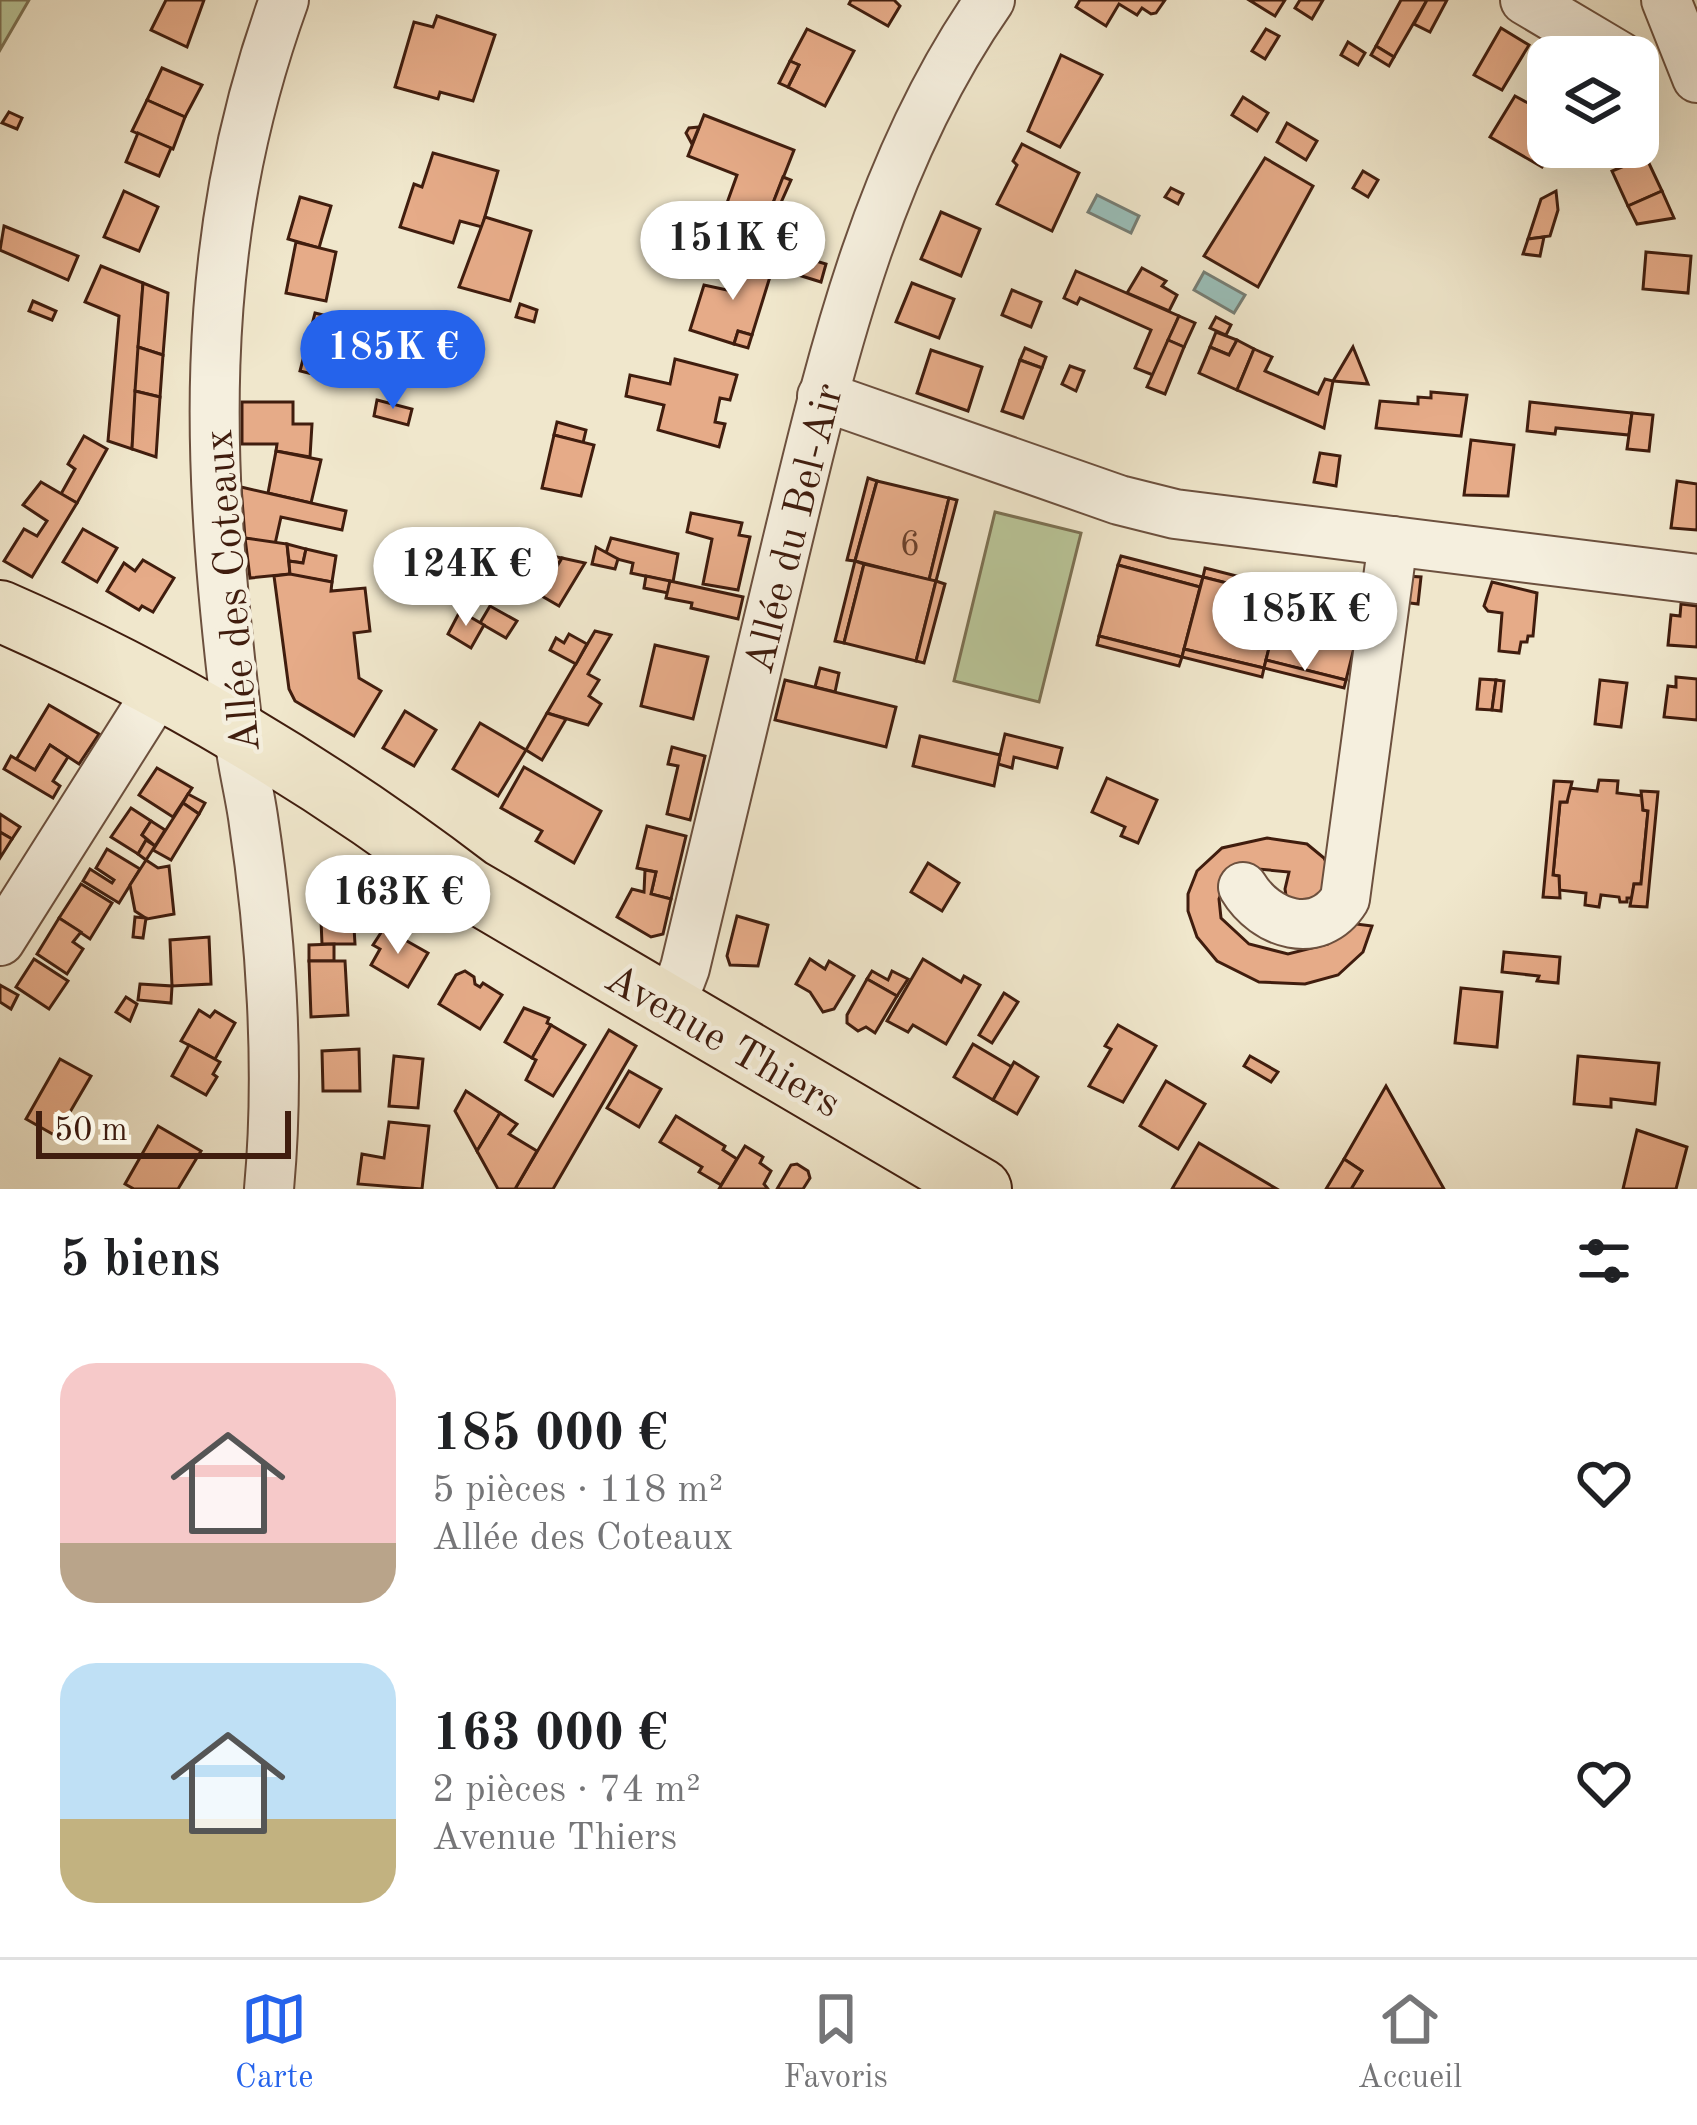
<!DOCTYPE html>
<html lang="fr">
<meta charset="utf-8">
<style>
:root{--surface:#fff;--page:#f6f6f6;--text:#202124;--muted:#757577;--line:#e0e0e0;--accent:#2563eb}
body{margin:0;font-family:"Old Standard TT",serif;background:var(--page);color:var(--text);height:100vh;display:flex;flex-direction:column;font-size:45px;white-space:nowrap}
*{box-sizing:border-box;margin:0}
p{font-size:39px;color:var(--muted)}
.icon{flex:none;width:66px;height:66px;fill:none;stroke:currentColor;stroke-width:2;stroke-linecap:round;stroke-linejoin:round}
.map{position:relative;height:1189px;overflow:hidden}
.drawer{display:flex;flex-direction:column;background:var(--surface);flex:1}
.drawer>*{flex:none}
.fabs{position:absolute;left:1527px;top:36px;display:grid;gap:24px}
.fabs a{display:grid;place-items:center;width:132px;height:132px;border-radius:24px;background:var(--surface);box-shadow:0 12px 48px #0002;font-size:60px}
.scale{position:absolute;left:36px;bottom:30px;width:255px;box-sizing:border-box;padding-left:12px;border:6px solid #401d0e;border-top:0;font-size:33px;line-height:42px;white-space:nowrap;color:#401d0e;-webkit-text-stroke:9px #f5efde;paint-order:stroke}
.price{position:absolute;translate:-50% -102px;padding:0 27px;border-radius:42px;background:#fff;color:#222;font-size:39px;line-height:78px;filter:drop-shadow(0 3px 6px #0008)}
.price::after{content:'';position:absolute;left:50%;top:72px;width:36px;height:27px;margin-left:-18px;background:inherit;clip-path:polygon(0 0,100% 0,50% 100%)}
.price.active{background:var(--accent);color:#fff}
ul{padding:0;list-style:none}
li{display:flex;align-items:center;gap:36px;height:300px;padding:0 60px}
li span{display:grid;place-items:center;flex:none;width:336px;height:240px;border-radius:36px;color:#555}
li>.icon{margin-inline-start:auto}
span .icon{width:144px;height:144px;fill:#fffc;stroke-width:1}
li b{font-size:51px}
h2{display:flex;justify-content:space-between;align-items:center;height:144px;padding:0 60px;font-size:51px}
.tab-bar{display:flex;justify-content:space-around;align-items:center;height:168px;border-top:3px solid var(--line);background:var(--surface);font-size:33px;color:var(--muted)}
.tab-bar a{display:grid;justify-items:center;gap:6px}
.tab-bar .active{color:var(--accent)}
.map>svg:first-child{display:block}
</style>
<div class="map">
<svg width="1697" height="1189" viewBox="0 0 1697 1189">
<rect width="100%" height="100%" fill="#f0e7cc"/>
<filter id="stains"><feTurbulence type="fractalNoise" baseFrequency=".00167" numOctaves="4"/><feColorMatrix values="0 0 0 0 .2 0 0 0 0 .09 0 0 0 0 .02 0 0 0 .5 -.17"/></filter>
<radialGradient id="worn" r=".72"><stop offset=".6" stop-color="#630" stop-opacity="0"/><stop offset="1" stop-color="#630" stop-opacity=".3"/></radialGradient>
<!-- green -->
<g fill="#b9c598" stroke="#7c7153" stroke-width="3">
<polygon points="0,0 29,0 0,50"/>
<polygon points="995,512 1081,533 1039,702 954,681"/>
</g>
<!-- water -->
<g fill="#9abfb9" stroke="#767e75" stroke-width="3">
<polygon points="1097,195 1139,216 1131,233 1088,212"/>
<polygon points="1204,272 1245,295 1234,313 1194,290"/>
</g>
<!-- building -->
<g fill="#e6ab88" stroke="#401d0e" stroke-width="3">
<polygon points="166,0 204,0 187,47 151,30"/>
<polygon points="851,0 894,0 900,6 888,26 849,4"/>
<polygon points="1080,0 1165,0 1156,13 1151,14 1142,8 1137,15 1119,4 1106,26 1076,7"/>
<polygon points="1249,0 1285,0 1275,16"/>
<polygon points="1300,0 1323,0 1312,19 1295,8"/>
<polygon points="1401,0 1427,0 1394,57 1376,46"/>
<polygon points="1427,0 1447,0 1430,32 1414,24"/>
<polygon points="437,16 495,35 473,101 440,92 438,99 395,87 414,22 433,27"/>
<polygon points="1501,28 1529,45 1502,90 1474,75"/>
<polygon points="807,29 854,51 825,106 788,87 799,65 790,61"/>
<polygon points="1266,29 1279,36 1265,59 1252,51"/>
<polygon points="1348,42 1365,53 1358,65 1341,55"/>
<polygon points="1376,46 1394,57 1389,66 1371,55"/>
<polygon points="1061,55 1102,75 1060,147 1028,131"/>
<polygon points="790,61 799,65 788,87 779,83"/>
<polygon points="162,68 202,85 185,117 147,100"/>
<polygon points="1515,96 1548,114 1548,147 1554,147 1542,167 1490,137"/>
<polygon points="1243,97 1268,113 1257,131 1232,115"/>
<polygon points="147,100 185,117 173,149 132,131"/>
<polygon points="9,112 22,118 17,129 2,123"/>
<polygon points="704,115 794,150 763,229 723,214 737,175 688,156"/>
<polygon points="1287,123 1317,141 1306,160 1277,142"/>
<polygon points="699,127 692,144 686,133 689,128"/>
<polygon points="138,133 171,148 159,176 126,162"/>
<polygon points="1022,144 1079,173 1052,231 997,204 1017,165 1013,161"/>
<polygon points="433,153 498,171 482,227 460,221 453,243 400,227 414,184 422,187"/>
<polygon points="1646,157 1662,191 1628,206 1612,171"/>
<polygon points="1265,158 1313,186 1258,287 1204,256"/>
<polygon points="1363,171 1378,180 1368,197 1353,188"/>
<polygon points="783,177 791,180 779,207 773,203"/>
<polygon points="1171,188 1183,194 1178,204 1165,197"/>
<polygon points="124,191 158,207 139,251 104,237"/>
<polygon points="1556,191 1558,210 1550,236 1528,239 1541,199"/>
<polygon points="1662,191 1674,218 1637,224 1628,206"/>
<polygon points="300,197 331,206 319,248 288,239"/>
<polygon points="941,212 980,229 961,276 921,259"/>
<polygon points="485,217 531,231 510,301 459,287"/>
<polygon points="4,226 78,256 68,280 0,250"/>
<polygon points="1544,237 1540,256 1523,254 1528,239"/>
<polygon points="296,242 336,252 326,301 286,293"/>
<polygon points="786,252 826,264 821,282 779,269"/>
<polygon points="1646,252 1691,256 1688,293 1643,289"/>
<polygon points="737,256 773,267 752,335 738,331 734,344 690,330 704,285 727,290"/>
<polygon points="101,266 143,283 132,449 108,441 119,316 85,302"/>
<polygon points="1142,268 1166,281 1162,286 1177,295 1169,311 1127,293"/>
<polygon points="1076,271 1179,316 1153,375 1135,368 1151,330 1080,298 1077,304 1064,298"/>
<polygon points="143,283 168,293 163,355 138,347"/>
<polygon points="912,283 954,299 939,338 896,322"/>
<polygon points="1012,290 1041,302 1031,327 1002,315"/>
<polygon points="33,301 56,311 52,320 29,311"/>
<polygon points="520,304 537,310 534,322 516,317"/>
<polygon points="315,313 364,325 348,383 300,371"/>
<polygon points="1179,316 1195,323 1184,347 1168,340"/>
<polygon points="1216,317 1231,325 1226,335 1210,328"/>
<polygon points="738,331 752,335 748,348 734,344"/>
<polygon points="1216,332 1237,340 1229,355 1210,347"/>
<polygon points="1168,340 1184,347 1165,394 1147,387"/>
<polygon points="1237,340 1254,349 1237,390 1199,373 1210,347 1229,355"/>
<polygon points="138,347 163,355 160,397 135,391"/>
<polygon points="1353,347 1368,384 1333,381"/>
<polygon points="1025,348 1046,357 1042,368 1020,360"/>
<polygon points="1254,349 1272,357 1265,371 1318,394 1325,379 1333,381 1324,428 1237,390"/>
<polygon points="931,350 982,367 968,411 917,393"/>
<polygon points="675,359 737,375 730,400 720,398 715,422 725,424 719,447 658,430 664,405 626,396 630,375 670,384"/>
<polygon points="1020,360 1042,368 1023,418 1002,411"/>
<polygon points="1070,366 1084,371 1076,391 1062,384"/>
<polygon points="135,391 160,397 156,457 132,449"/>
<polygon points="1431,392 1467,395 1461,436 1376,428 1380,401 1418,404 1418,397 1431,398"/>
<polygon points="377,400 412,409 408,425 374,416"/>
<polygon points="242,402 293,402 293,424 312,424 310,457 276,451 277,444 242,444"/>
<polygon points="1530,402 1632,413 1629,435 1556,428 1555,434 1527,431"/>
<polygon points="1632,413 1653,415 1649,451 1627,449"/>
<polygon points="557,422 586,430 583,443 554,435"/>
<polygon points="554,435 594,445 581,496 542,488"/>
<polygon points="84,436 107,449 77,503 61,494 75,469 68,464"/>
<polygon points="1471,440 1514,445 1508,496 1464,495"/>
<polygon points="276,451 321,460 311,503 268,493"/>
<polygon points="1320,453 1340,456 1336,486 1314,482"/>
<polygon points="868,478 877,481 855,561 847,560"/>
<polygon points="877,481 949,498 929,580 855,561"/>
<polygon points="1677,481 1697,484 1697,530 1671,528"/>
<polygon points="41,482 77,503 32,577 4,561 24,529 37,536 47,521 23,505"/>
<polygon points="241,487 346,511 342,530 281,517 275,544 245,538"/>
<polygon points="949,498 957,500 936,581 929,580"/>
<polygon points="691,513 742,523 739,535 750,537 738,590 703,584 712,539 687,532"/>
<polygon points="83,529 117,548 97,582 63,562"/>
<polygon points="245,538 287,544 290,574 250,578"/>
<polygon points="611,538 678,554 673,582 631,573 633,563 605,556"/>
<polygon points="287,544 306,549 303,563 289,561"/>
<polygon points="596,547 618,559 615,569 592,564"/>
<polygon points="306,549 336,556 332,582 290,575 289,561 303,563"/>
<polygon points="542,554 562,558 540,595 525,586"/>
<polygon points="1121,556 1203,577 1200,587 1118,565"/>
<polygon points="562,558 585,563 559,606 540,595"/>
<polygon points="143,560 174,578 153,612 142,606 139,610 107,591 124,563 135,571"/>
<polygon points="855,561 864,564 844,643 835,641"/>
<polygon points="864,564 936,581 916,661 844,643"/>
<polygon points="1118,565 1200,587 1182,657 1099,636"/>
<polygon points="1205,568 1284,588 1282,597 1203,577"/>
<polygon points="290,574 332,582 331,591 365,588 370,631 354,633 359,678 381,691 354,736 295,701 289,689 274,576"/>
<polygon points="646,576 670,581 668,593 644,588"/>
<polygon points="1406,576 1421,577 1418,604 1402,602"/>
<polygon points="1203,577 1282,597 1264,668 1184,649"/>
<polygon points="1287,578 1366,599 1364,608 1284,588"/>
<polygon points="670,581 743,597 738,619 691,608 692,603 666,598"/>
<polygon points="936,581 945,584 924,663 916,661"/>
<polygon points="1492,582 1537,593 1533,636 1528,636 1527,642 1521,642 1519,653 1499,651 1502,613 1488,611 1484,606"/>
<polygon points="1284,588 1364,608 1346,680 1266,660"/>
<polygon points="1681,604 1697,606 1697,647 1668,645 1671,615 1680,616"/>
<polygon points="490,606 517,621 506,638 480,623"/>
<polygon points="460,611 484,625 471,648 448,634"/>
<polygon points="595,631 611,635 588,674 599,680 589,696 601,704 588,725 547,713"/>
<polygon points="569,634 587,644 576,664 550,650 556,638 564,643"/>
<polygon points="1099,636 1182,657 1179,666 1097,645"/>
<polygon points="655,645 708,657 693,719 641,706"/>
<polygon points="1184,649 1264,668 1262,677 1182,657"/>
<polygon points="1266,660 1346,680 1344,688 1264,668"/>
<polygon points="820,668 839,673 835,692 815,687"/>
<polygon points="1676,677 1697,679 1697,720 1664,717 1668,686 1676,687"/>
<polygon points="1480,679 1496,680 1492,710 1477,709"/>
<polygon points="785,680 896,707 886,747 775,720"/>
<polygon points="1496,680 1504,681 1501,711 1492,710"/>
<polygon points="1600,680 1627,683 1621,727 1595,724"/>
<polygon points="49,705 99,734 79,764 50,745 35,770 16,760"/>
<polygon points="405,711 436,730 414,766 383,748"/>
<polygon points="547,713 566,719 542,760 526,750"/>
<polygon points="480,723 526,750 498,796 453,769"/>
<polygon points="1005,734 1062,748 1057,768 1014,757 1012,768 998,764"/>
<polygon points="920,736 1000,755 994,786 913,766"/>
<polygon points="50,745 68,757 53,781 60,786 53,798 4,769 11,756 35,770"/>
<polygon points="672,747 705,756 690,820 667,814 678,766 668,764"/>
<polygon points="524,767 601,811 574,863 536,841 542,831 501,808"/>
<polygon points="157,768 192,788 173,817 139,795"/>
<polygon points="1107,778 1157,800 1138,843 1121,836 1125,827 1092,812"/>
<polygon points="1599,780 1618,781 1617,793 1644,796 1643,810 1648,811 1641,884 1634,884 1632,898 1627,898 1627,902 1620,902 1619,897 1601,895 1599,907 1585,905 1586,893 1559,890 1559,876 1553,875 1560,802 1567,802 1568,788 1597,791"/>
<polygon points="1554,781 1572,782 1567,802 1560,802 1553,875 1559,876 1560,898 1543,897"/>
<polygon points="1641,791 1658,792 1647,907 1630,906 1634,884 1641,884 1648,811 1643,810"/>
<polygon points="188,794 205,803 199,814 183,803"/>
<polygon points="183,803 199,814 171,860 153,850"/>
<polygon points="131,808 151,821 142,835 147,839 138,854 111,837"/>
<polygon points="0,814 20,827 12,839 0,832"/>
<polygon points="151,821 165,830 155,846 142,835"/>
<polygon points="647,826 686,836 671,899 651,894 656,872 637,868"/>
<polygon points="0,832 12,839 0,858"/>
<polygon points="1267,838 1307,844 1324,858 1328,866 1325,899 1287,902 1285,889 1289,872 1258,869 1223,889 1219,899 1221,918 1249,944 1288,954 1328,944 1341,922 1372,926 1363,952 1338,975 1305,984 1259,982 1217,961 1197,937 1188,911 1188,894 1197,871 1222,848"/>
<polygon points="146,840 155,846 146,860 138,854"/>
<polygon points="107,849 140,869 119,903 83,881 90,869 112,883 114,880 96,868"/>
<polygon points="146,860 158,868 169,866 174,914 147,919 135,911 130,885"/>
<polygon points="928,863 959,883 942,911 911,892"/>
<polygon points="645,870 656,872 651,894 671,899 663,934 651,937 617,917 632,889 644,892"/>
<polygon points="81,884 112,903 90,939 59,918"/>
<polygon points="320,895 352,895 355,944 322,944"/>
<polygon points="737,916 768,925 758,966 730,965 727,956"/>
<polygon points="135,917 146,918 143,938 133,937"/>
<polygon points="59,918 81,932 73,942 83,949 67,974 37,954"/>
<polygon points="384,928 428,953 408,987 371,965 380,949 373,945"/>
<polygon points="209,937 211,984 172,986 170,940"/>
<polygon points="334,944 334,961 309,961 309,945"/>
<polygon points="1504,952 1560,957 1558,983 1537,981 1539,976 1502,972"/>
<polygon points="34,959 68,981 49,1009 16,987"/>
<polygon points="810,959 825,969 829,961 854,976 834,1009 823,1012 810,992 796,984"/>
<polygon points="923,959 961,982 964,976 980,985 946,1044 913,1025 908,1032 887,1021"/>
<polygon points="309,961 345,961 348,1015 311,1017"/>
<polygon points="465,971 474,977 475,984 480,987 483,983 502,995 480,1029 439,1004 456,975"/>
<polygon points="872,971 888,980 892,971 908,979 897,996 867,979"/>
<polygon points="867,979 897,996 875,1033 866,1027 858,1031 847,1023 847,1015"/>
<polygon points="140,984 172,986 171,1003 138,1000"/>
<polygon points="0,985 18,995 11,1009 0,1002"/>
<polygon points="1461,988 1502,992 1497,1047 1455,1043"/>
<polygon points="1004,993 1018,1002 992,1043 979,1035"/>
<polygon points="126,997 137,1004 130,1021 116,1012"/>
<polygon points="524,1008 549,1018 547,1023 551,1025 532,1058 505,1042"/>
<polygon points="199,1010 210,1017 215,1011 235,1023 215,1059 181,1041"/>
<polygon points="551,1025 585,1045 553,1096 526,1080 536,1060 532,1058"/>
<polygon points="1118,1025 1156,1046 1123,1102 1089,1086 1111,1049 1105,1046"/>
<polygon points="609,1030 636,1046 553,1189 515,1189"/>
<polygon points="973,1044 1012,1067 993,1100 954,1077"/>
<polygon points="189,1045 220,1062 213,1074 217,1077 206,1095 172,1076"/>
<polygon points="359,1049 360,1091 323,1091 322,1051"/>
<polygon points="394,1056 423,1059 418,1108 389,1106"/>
<polygon points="1250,1056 1278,1072 1271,1082 1244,1066"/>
<polygon points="1578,1056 1659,1063 1655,1104 1611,1099 1611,1107 1574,1104"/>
<polygon points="60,1059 91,1076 56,1136 26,1119"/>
<polygon points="1014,1062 1038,1077 1017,1114 993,1100"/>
<polygon points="629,1071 661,1089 639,1127 607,1108"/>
<polygon points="1166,1081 1205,1104 1178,1149 1140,1126"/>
<polygon points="1386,1086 1444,1189 1351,1189 1362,1171 1344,1159"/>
<polygon points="466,1091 500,1113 477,1151 455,1111"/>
<polygon points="500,1113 517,1124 509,1134 537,1151 515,1189 498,1189 477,1151"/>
<polygon points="676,1116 725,1146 723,1150 737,1159 721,1185 699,1172 702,1167 660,1142"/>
<polygon points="389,1122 429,1126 422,1189 358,1184 362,1154 384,1158"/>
<polygon points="158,1126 201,1151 178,1189 134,1189 125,1184"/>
<polygon points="1637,1130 1687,1147 1676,1189 1623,1189"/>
<polygon points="1199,1143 1277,1189 1172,1189"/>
<polygon points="745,1146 763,1157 760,1163 771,1171 764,1184 768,1189 719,1189"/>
<polygon points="1344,1159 1362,1171 1351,1189 1326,1189"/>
<polygon points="797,1164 808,1171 810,1178 803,1189 777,1189 791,1165"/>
</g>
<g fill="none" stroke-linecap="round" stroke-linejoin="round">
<!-- minor casing -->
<g stroke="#6c503e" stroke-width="52">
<g id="minor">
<polyline points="1525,0 1621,57"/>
<polyline points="1666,0 1697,78"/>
<polyline points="822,396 1119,500 1175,514 1697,579"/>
<path d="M1243,887C1265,924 1318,942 1345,899L1393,541"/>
<polyline points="0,941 158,691"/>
<path d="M670,1008L685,968C718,829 752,690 785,551C831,361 876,163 990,0"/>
<path d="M269,1189C280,1069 271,936 253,817C249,790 242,763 239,736C207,476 193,252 284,0"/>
</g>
</g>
<!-- major casing -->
<g stroke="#401d0e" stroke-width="64">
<path id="major" d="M0,611C165,683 326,779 468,888L981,1189"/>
</g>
<!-- minor -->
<use href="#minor" stroke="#f5efde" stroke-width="48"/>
<!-- major -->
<use href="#major" stroke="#f0e7cc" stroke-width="60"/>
</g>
<g text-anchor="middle" stroke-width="9" stroke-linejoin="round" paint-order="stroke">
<!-- number labels -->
<g font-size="36" fill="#6a402c">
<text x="910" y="555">6</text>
</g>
<!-- street labels -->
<g font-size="42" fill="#401d0e" stroke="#f5efde">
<text transform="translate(792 528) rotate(-76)" y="15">Allée du Bel-Air</text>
<text transform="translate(230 591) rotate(-95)" y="15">Allée des Coteaux</text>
<text transform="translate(724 1039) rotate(30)" y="15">Avenue Thiers</text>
</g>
</g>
<rect width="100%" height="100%" filter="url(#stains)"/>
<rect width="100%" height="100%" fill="url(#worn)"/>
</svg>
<div class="fabs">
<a><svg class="icon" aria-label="layers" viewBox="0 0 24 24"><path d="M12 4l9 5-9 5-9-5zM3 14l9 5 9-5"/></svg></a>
</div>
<div class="scale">50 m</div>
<b class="price" style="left:733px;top:303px">151K €</b>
<b class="price active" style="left:393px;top:412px">185K €</b>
<b class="price" style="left:466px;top:629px">124K €</b>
<b class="price" style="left:1305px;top:674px">185K €</b>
<b class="price" style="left:398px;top:957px">163K €</b>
</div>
<section class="drawer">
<h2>5 biens<svg class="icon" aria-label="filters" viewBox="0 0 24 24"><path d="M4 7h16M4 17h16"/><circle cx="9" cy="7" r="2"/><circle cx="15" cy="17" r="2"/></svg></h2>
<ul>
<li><span style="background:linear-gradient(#f6c9c9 75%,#b9a48a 0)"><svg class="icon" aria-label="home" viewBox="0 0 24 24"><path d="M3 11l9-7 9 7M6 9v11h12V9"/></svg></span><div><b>185 000 €</b><p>5 pièces · 118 m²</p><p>Allée des Coteaux</p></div><svg class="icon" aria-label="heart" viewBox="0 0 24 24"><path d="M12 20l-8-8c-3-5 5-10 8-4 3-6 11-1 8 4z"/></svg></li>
<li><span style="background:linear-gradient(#bfe0f5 65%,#c2b280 0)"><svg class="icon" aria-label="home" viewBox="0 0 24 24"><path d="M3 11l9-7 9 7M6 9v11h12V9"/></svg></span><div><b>163 000 €</b><p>2 pièces · 74 m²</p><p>Avenue Thiers</p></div><svg class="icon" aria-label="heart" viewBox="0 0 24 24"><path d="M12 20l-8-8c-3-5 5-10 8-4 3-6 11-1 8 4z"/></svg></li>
</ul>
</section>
<nav class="tab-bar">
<a class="active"><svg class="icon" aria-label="map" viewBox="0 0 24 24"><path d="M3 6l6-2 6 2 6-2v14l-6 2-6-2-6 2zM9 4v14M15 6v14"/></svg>Carte</a>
<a><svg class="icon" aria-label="saved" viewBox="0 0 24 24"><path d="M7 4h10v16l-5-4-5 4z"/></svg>Favoris</a>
<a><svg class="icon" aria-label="home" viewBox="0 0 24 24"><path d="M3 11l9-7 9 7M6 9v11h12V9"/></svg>Accueil</a>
</nav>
